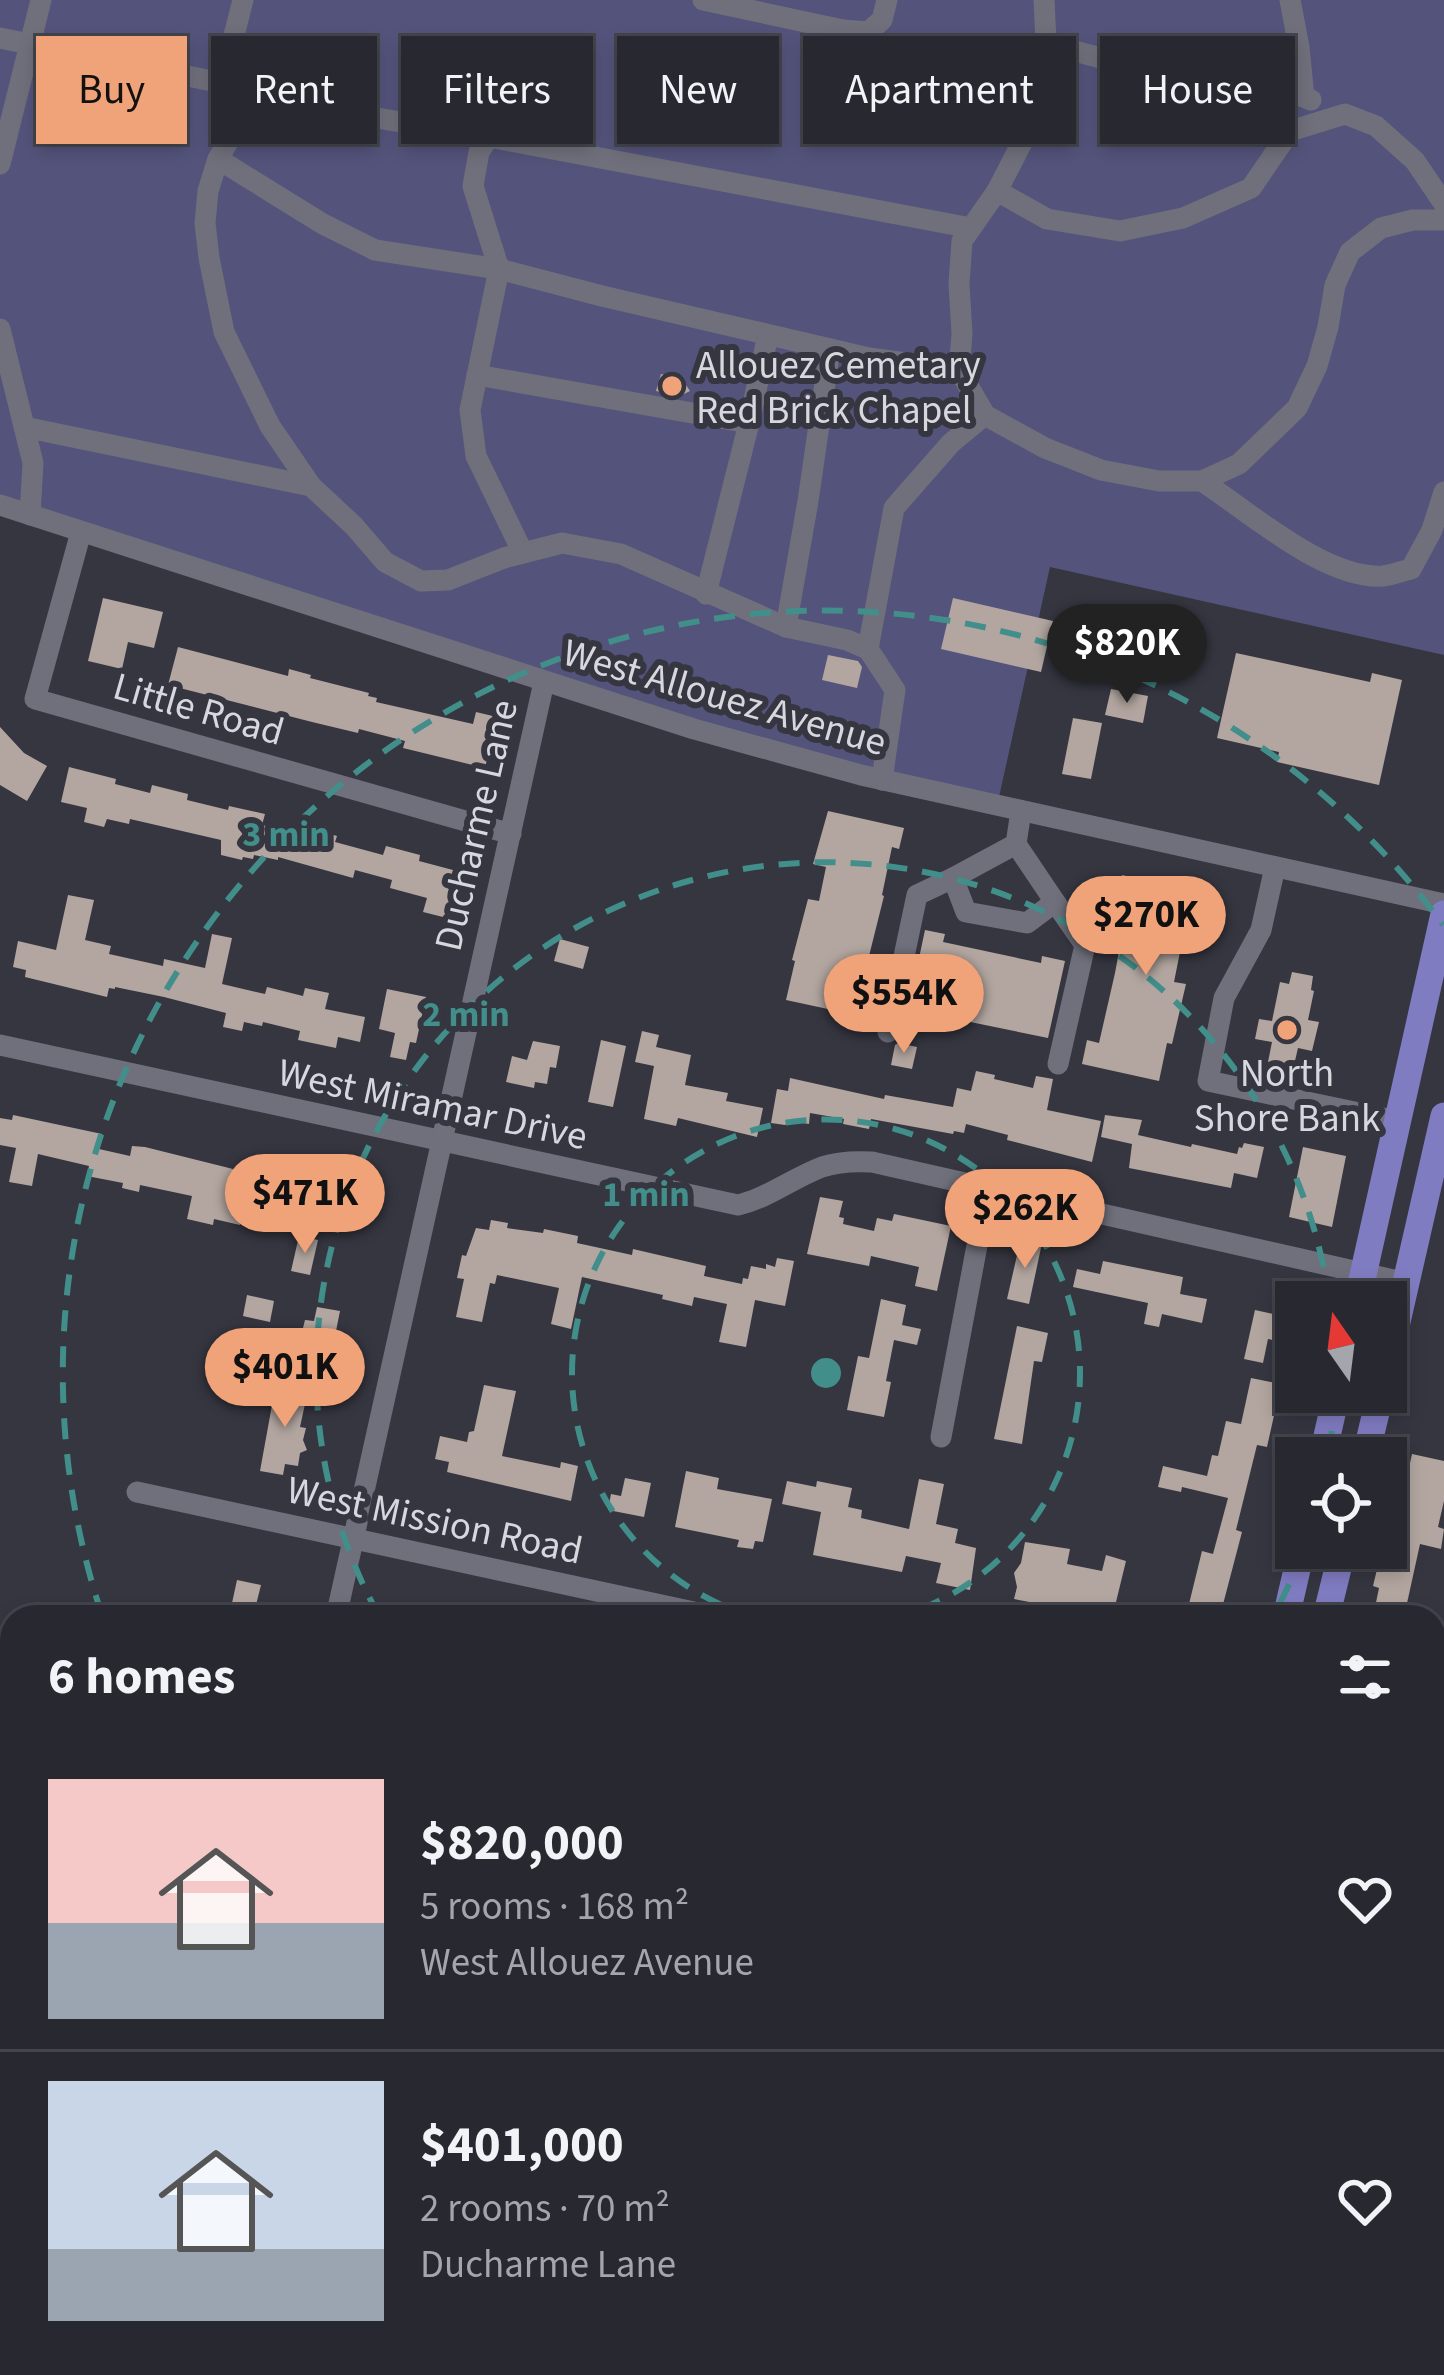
<!DOCTYPE html>
<meta charset="utf-8">
<style>
:root{--surface:#282830;--page:#303038;--text:#f1f3f6;--muted:#a5a6ab;--line:#44444c;--accent:#f0a278}
body{margin:0;font-family:"Source Sans 3",sans-serif;background:var(--page);color:var(--text);height:100vh;display:flex;flex-direction:column;font-size:45px;white-space:nowrap}
*{box-sizing:border-box;margin:0}
p{font-size:39px;color:var(--muted)}
.icon{flex:none;width:66px;height:66px;fill:none;stroke:currentColor;stroke-width:2;stroke-linecap:round;stroke-linejoin:round}
.map{position:relative;flex:1;overflow:hidden}
.panel{position:absolute;left:0px;top:1605px;width:1446px;height:771px;display:flex;flex-direction:column;background:var(--surface);border-radius:36px 36px 0 0;box-shadow:0 6px 18px #0003,0 0 0 3px var(--line)}
.panel>*{flex:none}
.banner{position:absolute;left:36px;top:36px;width:1374px;height:108px;display:flex;gap:24px}
.needle{width:78px;rotate:346deg}
.buttons{position:absolute;left:1275px;top:1281px;display:grid;gap:24px}
.buttons a{display:grid;place-items:center;width:132px;height:132px;border-radius:0px;background:var(--surface);box-shadow:0 6px 18px #0003,0 0 0 3px var(--line);font-size:60px}
.price{position:absolute;translate:-50% -102px;padding:0 27px;border-radius:42px;background:var(--accent);color:#111;font-size:39px;line-height:78px;filter:drop-shadow(0 3px 6px #0008)}
.price::after{content:'';position:absolute;left:50%;top:72px;width:36px;height:27px;margin-left:-18px;background:inherit;clip-path:polygon(0 0,100% 0,50% 100%)}
.price.active{background:#222;color:#fff}
ul{padding:0;list-style:none}
li{display:flex;align-items:center;gap:36px;height:300px;padding:0 48px}
li+li{border-top:3px solid var(--line)}
li span{display:grid;place-items:center;flex:none;width:336px;height:240px;border-radius:0px;color:#555}
li>.icon{margin-inline-start:auto}
span .icon{width:144px;height:144px;fill:#fffc;stroke-width:1}
li b{font-size:51px}
h2{display:flex;justify-content:space-between;align-items:center;height:144px;padding:0 48px;font-size:51px}
.chip{padding:0 42px;border-radius:0px;background:var(--surface);box-shadow:0 6px 18px #0003,0 0 0 3px var(--line);font-size:42px;line-height:108px}
.chip.active{background:var(--accent);color:#111}
.map>svg:first-child{display:block}
</style>
<div class="map">
<svg width="1444" height="2375" viewBox="0 0 1444 2375">
<rect width="100%" height="100%" fill="#353640"/>
<!-- green -->
<polygon fill="#54537b" points="0,0 1444,0 1444,655 1050,567 997,806 861,775 0,505"/>
<!-- building -->
<g fill="#b3a6a0">
<polygon points="661,374 682,379 690,391 680,396 656,391"/>
<polygon points="103,598 163,612 154,648 128,642 122,669 88,661"/>
<polygon points="953,598 1053,621 1041,672 941,649"/>
<polygon points="178,647 288,676 289,669 311,675 310,678 369,693 368,696 377,698 376,702 473,724 476,712 497,717 485,768 403,748 405,741 359,729 358,733 312,722 168,685"/>
<polygon points="1236,653 1370,682 1372,673 1402,680 1379,785 1277,762 1279,752 1217,738"/>
<polygon points="828,655 858,661 862,667 857,688 822,680"/>
<polygon points="1111,689 1148,696 1143,723 1105,715"/>
<polygon points="1073,718 1102,723 1091,779 1062,774"/>
<polygon points="0,727 24,753 47,766 27,801 0,785"/>
<polygon points="69,767 116,779 115,784 150,793 152,785 188,794 187,800 228,810 229,806 265,814 262,825 307,836 309,828 337,836 335,842 383,855 386,846 420,855 419,861 453,870 448,889 458,891 451,919 423,912 427,898 390,888 392,880 355,870 353,878 278,857 278,860 254,855 253,859 243,857 242,860 221,855 221,840 130,819 129,824 107,819 104,827 84,822 87,808 61,802"/>
<polygon points="828,811 904,828 899,849 892,847 882,895 884,896 861,988 871,990 865,1017 786,1000 795,961 792,960 808,899 819,901 826,867 813,864"/>
<polygon points="1122,875 1203,892 1193,949 1181,947 1174,982 1186,984 1172,1044 1167,1043 1159,1081 1082,1064 1087,1040 1099,1043 1115,973 1128,903 1117,901"/>
<polygon points="68,895 94,900 85,940 111,946 109,954 163,966 164,959 205,968 212,934 232,938 222,984 265,994 267,987 303,996 305,988 329,993 325,1009 365,1017 360,1042 338,1037 336,1048 298,1040 300,1031 263,1022 262,1026 244,1022 242,1031 223,1027 226,1013 164,997 115,987 115,989 109,988 107,997 25,977 26,970 13,967 18,941 56,950"/>
<polygon points="925,930 945,934 943,942 1041,963 1042,956 1065,961 1048,1038 941,1016 941,1012 909,1005"/>
<polygon points="560,939 589,947 583,969 554,961"/>
<polygon points="1292,972 1313,976 1311,990 1314,991 1308,1020 1319,1022 1312,1051 1298,1048 1290,1082 1265,1077 1272,1042 1255,1039 1259,1019 1272,1021 1280,982 1289,984"/>
<polygon points="387,989 426,997 416,1043 410,1042 406,1060 390,1057 395,1033 379,1029"/>
<polygon points="642,1031 659,1035 656,1047 691,1055 685,1085 728,1093 726,1101 763,1108 757,1137 678,1118 676,1126 644,1119 654,1066 635,1062"/>
<polygon points="601,1040 626,1046 613,1107 588,1102"/>
<polygon points="533,1041 560,1046 556,1068 550,1067 547,1084 535,1082 534,1088 506,1082 512,1056 527,1060"/>
<polygon points="898,1043 917,1047 912,1069 891,1065 895,1045"/>
<polygon points="976,1071 995,1075 994,1079 1033,1088 1036,1076 1053,1079 1047,1110 1101,1121 1092,1162 1007,1140 1008,1135 966,1124 964,1133 954,1131 953,1134 871,1119 869,1129 843,1124 844,1119 810,1113 809,1124 791,1121 785,1125 771,1123 777,1089 788,1091 790,1078 884,1099 885,1095 953,1107 957,1088 971,1091"/>
<polygon points="13,1115 102,1134 99,1149 130,1156 132,1146 145,1147 233,1169 230,1186 248,1190 240,1225 214,1219 213,1225 187,1219 192,1196 140,1185 139,1192 122,1188 123,1183 87,1176 89,1166 38,1154 32,1186 9,1182 16,1148 0,1145 0,1118 12,1120"/>
<polygon points="1105,1115 1142,1120 1138,1135 1191,1147 1192,1144 1237,1154 1239,1147 1242,1148 1244,1143 1264,1147 1257,1178 1234,1173 1231,1188 1129,1168 1132,1144 1101,1137"/>
<polygon points="1303,1147 1346,1156 1332,1227 1289,1217"/>
<polygon points="284,1178 318,1185 308,1228 275,1221 279,1203 268,1200 273,1179 284,1181"/>
<polygon points="820,1197 843,1201 839,1217 844,1218 843,1224 874,1231 877,1218 892,1221 894,1214 951,1226 937,1291 915,1286 919,1267 871,1256 869,1266 807,1254"/>
<polygon points="491,1220 508,1223 507,1228 543,1233 544,1229 578,1236 577,1243 632,1255 633,1249 706,1266 704,1276 742,1284 743,1278 748,1279 751,1266 766,1269 766,1264 775,1267 777,1258 794,1261 785,1306 755,1300 746,1347 719,1342 727,1304 694,1297 692,1306 662,1299 663,1295 582,1277 571,1329 551,1324 559,1288 497,1275 495,1284 490,1283 482,1322 456,1317 464,1279 457,1278 462,1255 466,1256 476,1228 489,1230"/>
<polygon points="299,1236 318,1240 310,1275 291,1271"/>
<polygon points="1021,1238 1042,1243 1029,1304 1007,1299"/>
<polygon points="1103,1261 1183,1277 1180,1294 1207,1299 1202,1323 1162,1314 1159,1327 1144,1324 1148,1303 1073,1287 1077,1269 1100,1274"/>
<polygon points="247,1295 274,1301 270,1322 243,1316"/>
<polygon points="881,1299 906,1305 902,1325 921,1329 917,1345 894,1340 886,1381 891,1382 884,1417 847,1410 858,1356 869,1358"/>
<polygon points="317,1307 340,1311 332,1351 325,1350 324,1359 299,1354 300,1350 285,1347 289,1330 302,1332 305,1320 314,1321"/>
<polygon points="1255,1310 1296,1319 1296,1345 1268,1339 1263,1363 1244,1359"/>
<polygon points="1017,1326 1048,1333 1042,1362 1034,1361 1022,1444 994,1439"/>
<polygon points="1251,1378 1281,1384 1267,1447 1257,1445 1236,1530 1242,1532 1221,1612 1189,1604 1202,1551 1213,1554 1228,1498 1182,1487 1181,1492 1158,1487 1163,1466 1207,1476 1212,1455 1218,1456 1226,1421 1241,1424"/>
<polygon points="276,1383 308,1390 300,1427 306,1428 303,1440 307,1450 300,1453 298,1466 285,1464 283,1475 260,1471"/>
<polygon points="484,1385 516,1391 502,1456 560,1468 561,1462 578,1466 571,1501 447,1472 449,1462 435,1459 440,1436 467,1442 469,1432 474,1431"/>
<polygon points="1412,1454 1444,1461 1444,1501 1438,1527 1444,1529 1441,1549 1420,1544 1404,1617 1373,1617 1379,1588 1373,1586 1379,1561 1388,1563 1396,1524 1391,1523 1397,1499 1402,1500"/>
<polygon points="686,1471 719,1478 717,1489 772,1499 763,1542 755,1541 753,1549 737,1547 739,1540 675,1527"/>
<polygon points="625,1478 651,1483 644,1517 608,1510 611,1494 621,1496"/>
<polygon points="919,1479 944,1484 936,1524 958,1529 955,1543 976,1548 970,1590 936,1583 941,1563 906,1556 902,1572 813,1555 821,1512 782,1504 787,1481 816,1487 817,1481 852,1488 848,1507 862,1510 861,1518 909,1529"/>
<polygon points="1025,1542 1070,1549 1067,1564 1102,1571 1106,1555 1126,1561 1116,1602 1152,1610 1151,1617 1068,1617 1033,1610 1035,1603 1014,1599 1017,1587 1014,1573 1021,1563"/>
<polygon points="237,1580 261,1585 253,1617 229,1617"/>
</g>
<g fill="none" stroke-linecap="round" stroke-linejoin="round">
<!-- minor -->
<g stroke="#70707c" stroke-width="21">
<polyline points="703,0 843,30 868,32 882,20 887,0"/>
<polyline points="1044,0 1046,42 1040,95 1031,125 997,191 962,241 959,284 962,334 959,370 985,415 1045,448 1101,470 1159,481 1202,481 1239,464 1297,408 1317,366 1328,327 1335,285 1350,252 1381,228 1413,220 1444,220"/>
<polyline points="1290,0 1299,47 1304,97 1311,100"/>
<polyline points="0,38 222,83 254,97 489,137 971,228"/>
<path d="M1046,42C1079,53 1112,62 1147,67C1199,75 1254,77 1304,97"/>
<polyline points="222,83 243,0"/>
<polyline points="254,97 218,159 208,191 205,223 209,258 224,332 270,426 311,486"/>
<polyline points="489,137 479,152 473,186 499,269 470,410 476,456 523,553"/>
<polyline points="218,159 323,224 375,250 499,269 602,296 869,358 959,370"/>
<polyline points="0,164 41,0"/>
<polyline points="997,191 1047,219 1120,231 1183,218 1251,188 1290,131 1345,114 1376,126 1415,161 1444,204"/>
<polyline points="0,329 33,463 30,515"/>
<polyline points="477,375 749,423"/>
<polyline points="24,427 311,486 354,526 385,562 421,581 448,580 504,558 562,543 621,554 786,627 808,501 830,349"/>
<path d="M1202,481C1249,512 1326,580 1383,576C1392,575 1402,571 1411,569L1432,530L1444,492"/>
<polyline points="0,505 694,729 861,775 1444,904"/>
<polyline points="81,532 35,699 511,834"/>
<polyline points="706,594 749,423 768,335"/>
<polyline points="786,627 847,640 868,649 894,508 951,443 985,415"/>
<polyline points="868,649 895,690 882,780"/>
<polyline points="1016,844 953,878 966,912 1027,923 1055,902 1016,844 1021,811"/>
<polyline points="1275,867 1261,930 1224,998 1208,1081 1397,1121"/>
<polyline points="1055,902 1085,945 1058,1064"/>
<polyline points="888,1032 917,895 953,878"/>
<path d="M0,1045L738,1205C768,1198 793,1178 822,1167C837,1162 855,1161 872,1162L1407,1283"/>
<polyline points="941,1437 988,1187"/>
<polyline points="137,1492 717,1617"/>
<polyline points="336,1617 544,682"/>
<polyline points="1434,1773 1444,1775"/>
<polyline points="1434,2144 1444,2146"/>
<polyline points="0,2149 12,2151"/>
<polyline points="167,2375 170,2364"/>
<polyline points="807,2375 809,2364"/>
</g>
<!-- major -->
<g stroke="#807cc2" stroke-width="27">
<polyline points="1357,1302 1444,914"/>
<polyline points="1386,1370 1444,1116"/>
<polyline points="1322,1458 1337,1392"/>
<polyline points="1365,1458 1381,1392"/>
<polyline points="1286,1617 1302,1548"/>
<polyline points="1326,1617 1343,1548"/>
<polyline points="1120,2375 1123,2364"/>
<polyline points="1158,2375 1160,2364"/>
</g>
</g>
<!-- distance rings -->
<g fill="none" stroke="#418e8a" stroke-width="6" stroke-dasharray="21 15">
<path d="M754 1617A254 254 0 1 1 898 1617"/>
<path d="M1335 1395A509 509 0 0 1 1328 1457M1303 1551A509 509 0 0 1 1273 1616M379 1616A509 509 0 1 1 1329 1298"/>
<path d="M102 1615A763 763 0 0 1 1443 925"/>
</g>
<!-- markers -->
<g fill="#f0a278" stroke="#353640" stroke-width="4.5">
<circle cx="672" cy="386" r="12"/>
<circle cx="1287" cy="1030" r="12"/>
</g>
<g text-anchor="middle" stroke-width="12" stroke-linejoin="round" paint-order="stroke">
<!-- poi labels -->
<g font-size="39" fill="#d7d7de" stroke="#353640" text-anchor="start">
<text x="696" y="378">Allouez Cemetary<tspan x="696" dy="45">Red Brick Chapel</tspan></text>
<text x="1287" y="1086" text-anchor="middle">North<tspan x="1287" dy="45">Shore Bank</tspan></text>
</g>
<!-- street labels -->
<g font-size="39" fill="#d7d7de" stroke="#353640">
<text transform="translate(725 696) rotate(16)" y="14">West Allouez Avenue</text>
<text transform="translate(199 708) rotate(16)" y="14">Little Road</text>
<text transform="translate(475 825) rotate(-77)" y="14">Ducharme Lane</text>
<text transform="translate(433 1103) rotate(12)" y="14">West Miramar Drive</text>
<text transform="translate(435 1519) rotate(12)" y="14">West Mission Road</text>
</g>
</g>
<circle cx="826" cy="1373" r="18" fill="#418e8a" stroke="#353640" stroke-width="6"/>
<g font-size="36" text-anchor="middle" font-weight="bold" fill="#418e8a" stroke="#353640" stroke-width="12" stroke-linejoin="round" paint-order="stroke">
<text x="286" y="846">3 min</text>
<text x="466" y="1026">2 min</text>
<text x="646" y="1206">1 min</text>
</g>
</svg>
<div class="buttons">
<a><svg class="needle" viewBox="-14 -14 28 28"><path d="M0-13l5 13h-10z" fill="#e53935"/><path d="M0 13l5-13h-10z" fill="#a5a6ab"/></svg></a>
<a><svg class="icon" aria-label="locate" viewBox="0 0 24 24"><circle cx="12" cy="12" r="6"/><path d="M12 2v4M12 18v4M2 12h4M18 12h4"/></svg></a>
</div>
<b class="price active" style="left:1127px;top:706px">$820K</b>
<b class="price" style="left:1146px;top:978px">$270K</b>
<b class="price" style="left:904px;top:1056px">$554K</b>
<b class="price" style="left:305px;top:1256px">$471K</b>
<b class="price" style="left:1025px;top:1271px">$262K</b>
<b class="price" style="left:285px;top:1430px">$401K</b>
<div class="banner">
<a class="chip active">Buy</a>
<a class="chip">Rent</a>
<a class="chip">Filters</a>
<a class="chip">New</a>
<a class="chip">Apartment</a>
<a class="chip">House</a>
</div>
<section class="panel">
<h2>6 homes<svg class="icon" aria-label="filters" viewBox="0 0 24 24"><path d="M4 7h16M4 17h16"/><circle cx="9" cy="7" r="2"/><circle cx="15" cy="17" r="2"/></svg></h2>
<ul>
<li><span style="background:linear-gradient(#f6c9c9 60%,#9aa5b1 0)"><svg class="icon" aria-label="home" viewBox="0 0 24 24"><path d="M3 11l9-7 9 7M6 9v11h12V9"/></svg></span><div><b>$820,000</b><p>5 rooms · 168 m²</p><p>West Allouez Avenue</p></div><svg class="icon" aria-label="heart" viewBox="0 0 24 24"><path d="M12 20l-8-8c-3-5 5-10 8-4 3-6 11-1 8 4z"/></svg></li>
<li><span style="background:linear-gradient(#c9d6e8 70%,#9aa5b1 0)"><svg class="icon" aria-label="home" viewBox="0 0 24 24"><path d="M3 11l9-7 9 7M6 9v11h12V9"/></svg></span><div><b>$401,000</b><p>2 rooms · 70 m²</p><p>Ducharme Lane</p></div><svg class="icon" aria-label="heart" viewBox="0 0 24 24"><path d="M12 20l-8-8c-3-5 5-10 8-4 3-6 11-1 8 4z"/></svg></li>
</ul>
</section>
</div>
